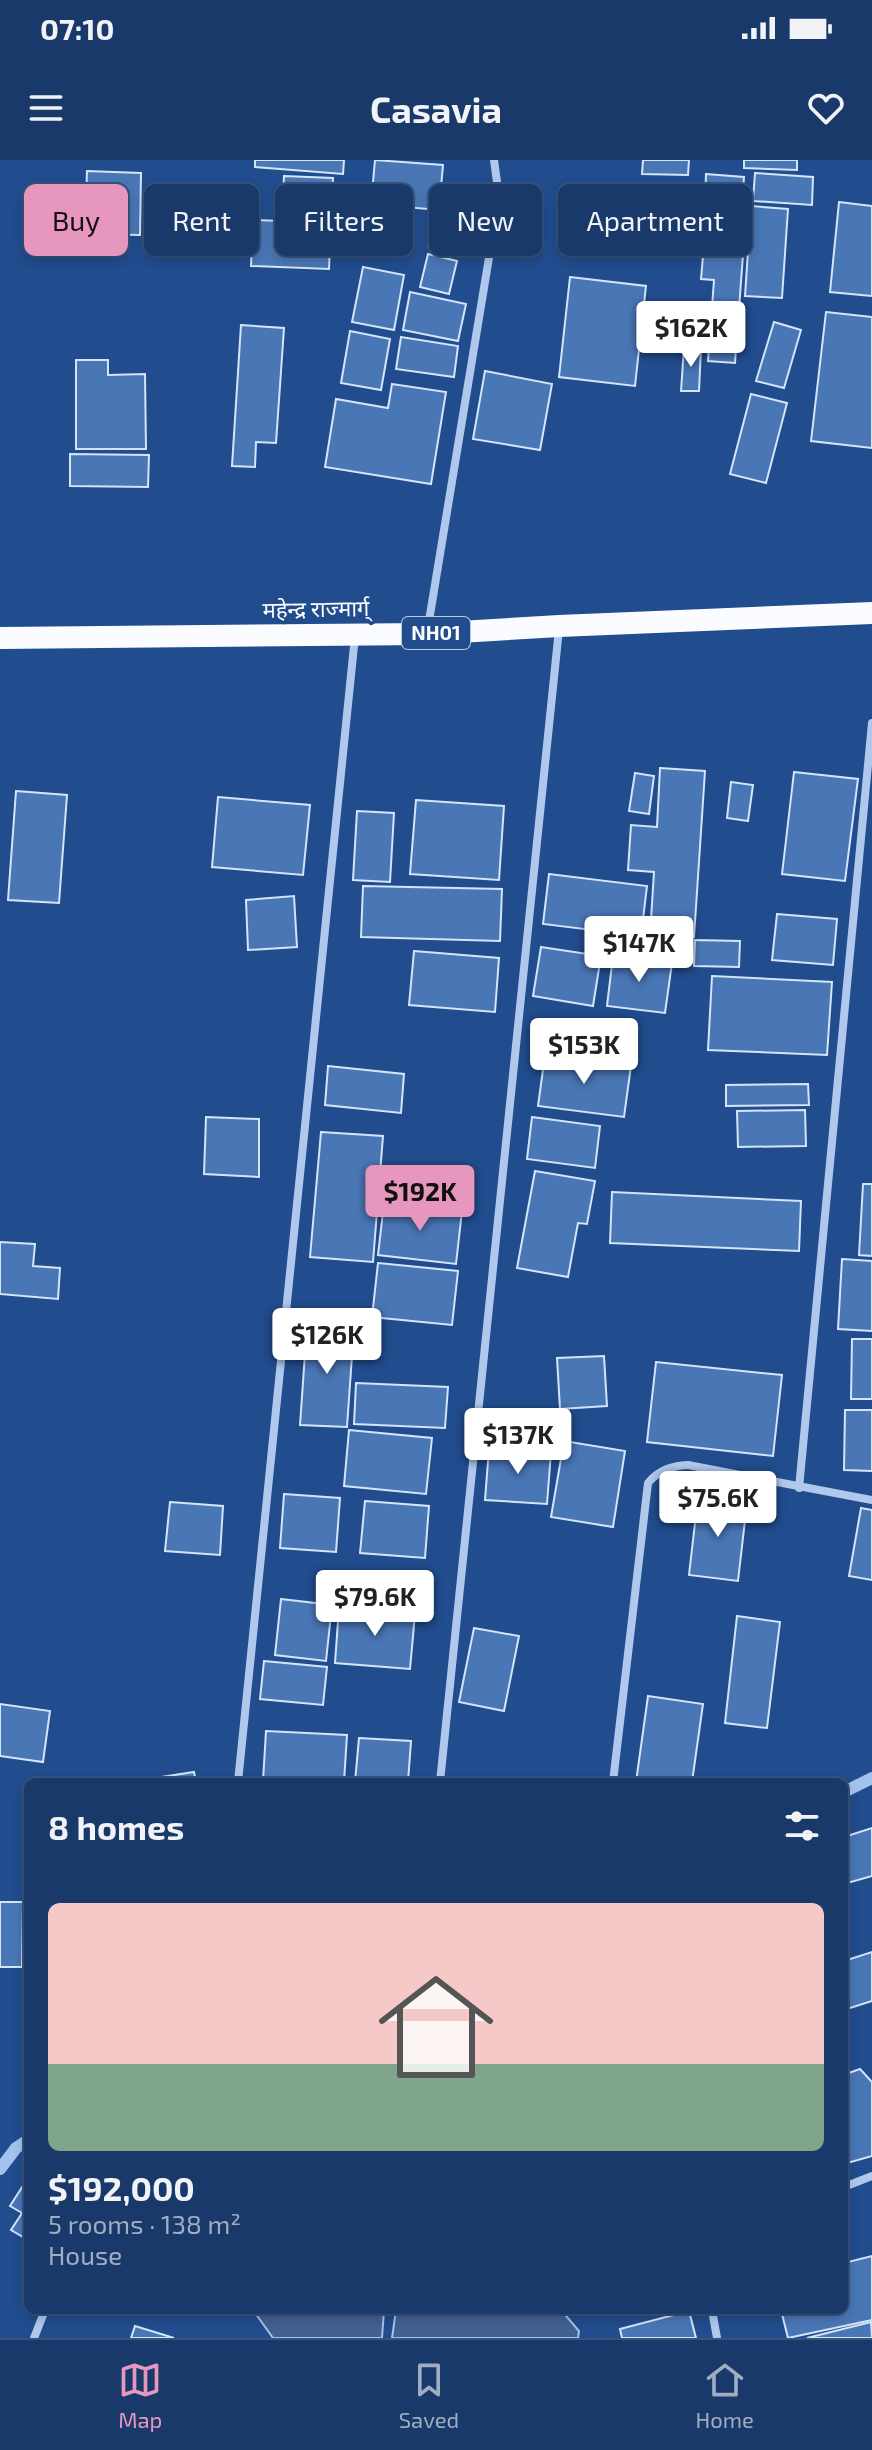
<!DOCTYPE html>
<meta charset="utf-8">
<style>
:root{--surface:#19396a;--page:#264472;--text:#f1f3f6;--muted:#9facc1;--line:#37537e;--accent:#e797bd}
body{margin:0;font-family:"Exo 2","Noto Sans Devanagari",sans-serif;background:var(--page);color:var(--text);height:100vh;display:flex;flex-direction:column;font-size:30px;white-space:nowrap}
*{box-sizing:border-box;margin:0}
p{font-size:26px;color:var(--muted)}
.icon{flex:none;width:44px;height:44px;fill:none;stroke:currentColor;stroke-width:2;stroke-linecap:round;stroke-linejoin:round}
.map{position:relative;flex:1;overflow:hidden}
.side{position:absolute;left:24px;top:1618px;width:824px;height:536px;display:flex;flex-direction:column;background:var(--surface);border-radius:12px;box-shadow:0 4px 12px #0003,0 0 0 2px var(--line)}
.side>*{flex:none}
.guide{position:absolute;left:24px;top:24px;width:824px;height:72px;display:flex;gap:16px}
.price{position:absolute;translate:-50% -68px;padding:0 18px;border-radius:8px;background:#fff;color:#222;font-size:26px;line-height:52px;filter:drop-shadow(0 2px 4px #0008)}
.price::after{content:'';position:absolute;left:50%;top:48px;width:24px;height:18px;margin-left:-12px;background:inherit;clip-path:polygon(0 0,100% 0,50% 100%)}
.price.selected{background:var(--accent);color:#111}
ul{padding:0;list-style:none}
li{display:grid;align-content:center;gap:16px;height:424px;padding:0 24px}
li+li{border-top:2px solid var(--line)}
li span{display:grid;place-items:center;height:248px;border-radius:12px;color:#555}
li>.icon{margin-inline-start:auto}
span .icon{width:144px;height:144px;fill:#fffc;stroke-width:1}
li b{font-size:34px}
h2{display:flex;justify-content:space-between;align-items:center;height:96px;padding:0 24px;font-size:34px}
.tag{padding:0 28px;border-radius:12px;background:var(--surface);box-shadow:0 4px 12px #0003,0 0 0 2px var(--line);font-size:28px;line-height:72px}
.tag.selected{background:var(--accent);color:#111}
.status{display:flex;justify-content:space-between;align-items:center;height:56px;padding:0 40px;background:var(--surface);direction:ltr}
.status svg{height:22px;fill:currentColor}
header{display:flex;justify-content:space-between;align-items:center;height:104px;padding:0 24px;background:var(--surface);font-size:36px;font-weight:700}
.tabs{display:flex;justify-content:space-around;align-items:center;height:112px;border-top:2px solid var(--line);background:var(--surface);font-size:22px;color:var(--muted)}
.tabs a{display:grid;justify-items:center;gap:4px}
.tabs .selected{color:var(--accent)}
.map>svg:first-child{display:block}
</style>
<div class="status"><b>07:10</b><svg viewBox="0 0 49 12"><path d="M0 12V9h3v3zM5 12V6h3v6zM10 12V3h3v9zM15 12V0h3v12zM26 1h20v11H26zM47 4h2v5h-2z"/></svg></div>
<header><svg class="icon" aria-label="menu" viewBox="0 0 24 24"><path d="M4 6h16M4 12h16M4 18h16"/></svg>Casavia<svg class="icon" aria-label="heart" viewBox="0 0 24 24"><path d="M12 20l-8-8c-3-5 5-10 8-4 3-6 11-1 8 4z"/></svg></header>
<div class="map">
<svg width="872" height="2178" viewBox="0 0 872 2178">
<rect width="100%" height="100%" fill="#214c8d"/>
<!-- water -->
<g fill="#426090" stroke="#a3c3ed" stroke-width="2">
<polygon points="253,2150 384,2150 382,2178 273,2178"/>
<polygon points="396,2150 561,2150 579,2171 578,2178 392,2178"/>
</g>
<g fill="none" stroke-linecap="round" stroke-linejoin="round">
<!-- stream -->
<g stroke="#a3c3ed" stroke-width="12">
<polyline points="844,1632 872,1618"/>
<polyline points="0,2009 16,1988 28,1980"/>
</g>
</g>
<!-- building -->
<g fill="#4976b5" stroke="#d4e4f9" stroke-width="2">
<polygon points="255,0 344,0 343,14 255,7"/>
<polygon points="375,0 443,5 439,50 371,44"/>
<polygon points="643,0 689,0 688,15 642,14"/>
<polygon points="744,0 797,0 797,10 744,8"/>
<polygon points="87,11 141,13 140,75 85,74"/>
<polygon points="755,13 813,17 812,45 753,41"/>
<polygon points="706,14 744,17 742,44 705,42"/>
<polygon points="284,16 333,18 329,109 251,106 253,60 282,61"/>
<polygon points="839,42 872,46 872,136 830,132"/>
<polygon points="751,46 788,49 782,138 745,136"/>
<polygon points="707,50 746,54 735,203 708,201 714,120 701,119"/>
<polygon points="436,54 474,63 466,95 428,86"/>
<polygon points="428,94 457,101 449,134 420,127"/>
<polygon points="363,107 404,115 394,170 352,162"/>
<polygon points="570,117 646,126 635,226 559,217"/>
<polygon points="410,132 466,144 458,181 403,170"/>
<polygon points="826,152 872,157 872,288 811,281"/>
<polygon points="774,162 801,170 784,228 756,221"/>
<polygon points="241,165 284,168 276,283 256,282 255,307 232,306"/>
<polygon points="350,171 390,179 381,230 341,223"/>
<polygon points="401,177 458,186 454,217 396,209"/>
<polygon points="684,187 701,188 699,231 681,231"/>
<polygon points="76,200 108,200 108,215 145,214 146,289 76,289"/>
<polygon points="485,211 552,224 540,290 473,279"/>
<polygon points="392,224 446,232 431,324 325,307 336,239 388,248"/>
<polygon points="751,234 787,243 766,323 730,314"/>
<polygon points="70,294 149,295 148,327 70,326"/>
<polygon points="660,608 705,611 694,777 650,775 654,712 628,710 631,665 657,667"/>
<polygon points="794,612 858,619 845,721 782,714"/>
<polygon points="635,613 654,616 649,654 629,651"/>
<polygon points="731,622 753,625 748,661 727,658"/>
<polygon points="16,631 67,635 59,743 8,740"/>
<polygon points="218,637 310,645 303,715 212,707"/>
<polygon points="416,640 504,646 499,720 410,714"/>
<polygon points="357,651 394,653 390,722 353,720"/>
<polygon points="549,714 647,726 641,776 543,764"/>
<polygon points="363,726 502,729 500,781 361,777"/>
<polygon points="294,736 297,787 248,790 246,740"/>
<polygon points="777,754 837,759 833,805 772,800"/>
<polygon points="695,780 740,781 739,807 694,806"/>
<polygon points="541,787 601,796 593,846 533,836"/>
<polygon points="414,791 499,798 495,852 409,845"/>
<polygon points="613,796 672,803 665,853 607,846"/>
<polygon points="712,816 832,822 827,895 708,890"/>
<polygon points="545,895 631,906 624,957 538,946"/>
<polygon points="328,906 404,914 401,953 325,945"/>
<polygon points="808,924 809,945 726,946 726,925"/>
<polygon points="805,950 806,986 738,987 737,951"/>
<polygon points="206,957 259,959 259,1017 204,1014"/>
<polygon points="532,957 600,966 595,1008 527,999"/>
<polygon points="321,972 383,976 373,1102 310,1097"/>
<polygon points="535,1011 595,1021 587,1064 578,1063 568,1117 517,1108"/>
<polygon points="863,1024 872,1024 872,1096 859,1095"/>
<polygon points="612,1032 801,1041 799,1091 610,1083"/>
<polygon points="384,1043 462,1051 456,1104 378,1095"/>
<polygon points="0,1082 35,1084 33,1106 60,1108 58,1139 0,1134"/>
<polygon points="842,1099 872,1101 872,1171 838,1169"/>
<polygon points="378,1103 458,1111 452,1165 372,1157"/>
<polygon points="307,1165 354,1167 347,1267 300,1265"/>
<polygon points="852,1179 872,1179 872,1239 851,1239"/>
<polygon points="604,1196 607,1246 560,1249 557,1198"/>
<polygon points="656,1202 782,1215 773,1296 647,1282"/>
<polygon points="356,1223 448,1227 445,1268 354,1264"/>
<polygon points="845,1250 872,1250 872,1311 844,1310"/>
<polygon points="349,1270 432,1278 426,1334 344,1326"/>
<polygon points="564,1281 625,1291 613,1367 551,1357"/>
<polygon points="489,1288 551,1292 547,1344 485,1340"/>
<polygon points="284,1334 340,1338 336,1392 280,1388"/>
<polygon points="698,1337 747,1343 738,1421 689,1415"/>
<polygon points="365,1341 429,1346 425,1398 360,1393"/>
<polygon points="170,1342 223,1346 220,1395 165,1391"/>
<polygon points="861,1348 872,1350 872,1420 849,1416"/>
<polygon points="281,1439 332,1445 326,1501 275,1495"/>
<polygon points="339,1447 415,1454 410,1509 335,1503"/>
<polygon points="737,1456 780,1462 767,1568 725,1563"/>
<polygon points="474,1468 519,1476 504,1551 459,1542"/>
<polygon points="264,1501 327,1507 323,1545 260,1539"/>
<polygon points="648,1536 703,1544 692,1622 636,1622"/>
<polygon points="0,1544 50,1551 43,1602 0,1596"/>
<polygon points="266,1571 347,1575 344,1622 263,1621"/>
<polygon points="359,1578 411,1581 408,1622 355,1622"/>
<polygon points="194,1612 196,1622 137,1622 136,1621"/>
<polygon points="872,1668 872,1716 844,1724 844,1677"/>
<polygon points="0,1742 23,1742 22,1807 0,1807"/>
<polygon points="872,1792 872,1841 844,1850 844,1801"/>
<polygon points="860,1909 872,1922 872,1996 844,2004 844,1911 846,1914"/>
<polygon points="26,2021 28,2023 28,2080 11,2070 22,2053 10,2046"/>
<polygon points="872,2096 872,2160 788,2178 781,2150 844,2150 844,2103"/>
<polygon points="689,2151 696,2178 622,2178 620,2169"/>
<polygon points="871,2162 872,2178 807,2178"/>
<polygon points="135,2166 174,2178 131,2178"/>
</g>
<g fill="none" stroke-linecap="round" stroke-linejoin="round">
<!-- minor -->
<g stroke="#afc8ec" stroke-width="8">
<polyline points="427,473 499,37 494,0"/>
<polyline points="799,1328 872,563"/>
<polyline points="238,1622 355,476"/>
<polyline points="440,1622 559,469"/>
<path d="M613,1622L648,1323C659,1310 671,1306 688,1305L872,1340"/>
<polyline points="844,2027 872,2016"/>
<polyline points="712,2150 717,2178"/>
<polyline points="34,2178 45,2150"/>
</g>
<!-- trunk -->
<polyline stroke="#fafcff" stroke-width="22" points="0,478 426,474 559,466 872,453"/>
</g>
<g text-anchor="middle" stroke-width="7" stroke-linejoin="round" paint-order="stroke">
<!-- shield labels -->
<rect fill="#214c8d" stroke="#bcc9dd" stroke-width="2" x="402" y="457" width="68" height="32" rx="6"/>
<g font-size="20" font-weight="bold" fill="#fff">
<text x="436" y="480">NH01</text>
</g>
<!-- street labels -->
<g font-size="22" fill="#fff" stroke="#214c8d">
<text transform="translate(316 449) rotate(-1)" y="8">महेन्द्र राज्मार्ग्</text>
</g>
</g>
</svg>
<b class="price" style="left:691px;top:209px">$162K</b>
<b class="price" style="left:639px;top:824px">$147K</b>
<b class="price" style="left:584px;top:926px">$153K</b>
<b class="price selected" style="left:420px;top:1073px">$192K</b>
<b class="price" style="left:327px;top:1216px">$126K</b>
<b class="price" style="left:518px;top:1316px">$137K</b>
<b class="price" style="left:718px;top:1379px">$75.6K</b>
<b class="price" style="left:375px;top:1478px">$79.6K</b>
<div class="guide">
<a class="tag selected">Buy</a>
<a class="tag">Rent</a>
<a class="tag">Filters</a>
<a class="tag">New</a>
<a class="tag">Apartment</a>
</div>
<section class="side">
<h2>8 homes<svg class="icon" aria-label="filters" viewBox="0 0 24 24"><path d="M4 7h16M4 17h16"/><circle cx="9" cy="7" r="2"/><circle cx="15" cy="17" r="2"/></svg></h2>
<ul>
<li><span style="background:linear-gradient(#f6c9c9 65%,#7fa58c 0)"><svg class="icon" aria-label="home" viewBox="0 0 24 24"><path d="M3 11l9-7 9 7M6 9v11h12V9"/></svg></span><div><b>$192,000</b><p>5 rooms · 138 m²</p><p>House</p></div></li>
</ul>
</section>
</div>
<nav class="tabs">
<a class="selected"><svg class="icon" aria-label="map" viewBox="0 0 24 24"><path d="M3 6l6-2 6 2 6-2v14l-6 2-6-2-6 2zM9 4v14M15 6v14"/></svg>Map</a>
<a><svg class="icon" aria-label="saved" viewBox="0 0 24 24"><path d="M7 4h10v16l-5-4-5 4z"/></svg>Saved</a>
<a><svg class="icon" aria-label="home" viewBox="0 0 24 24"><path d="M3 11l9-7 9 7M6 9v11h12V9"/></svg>Home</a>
</nav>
